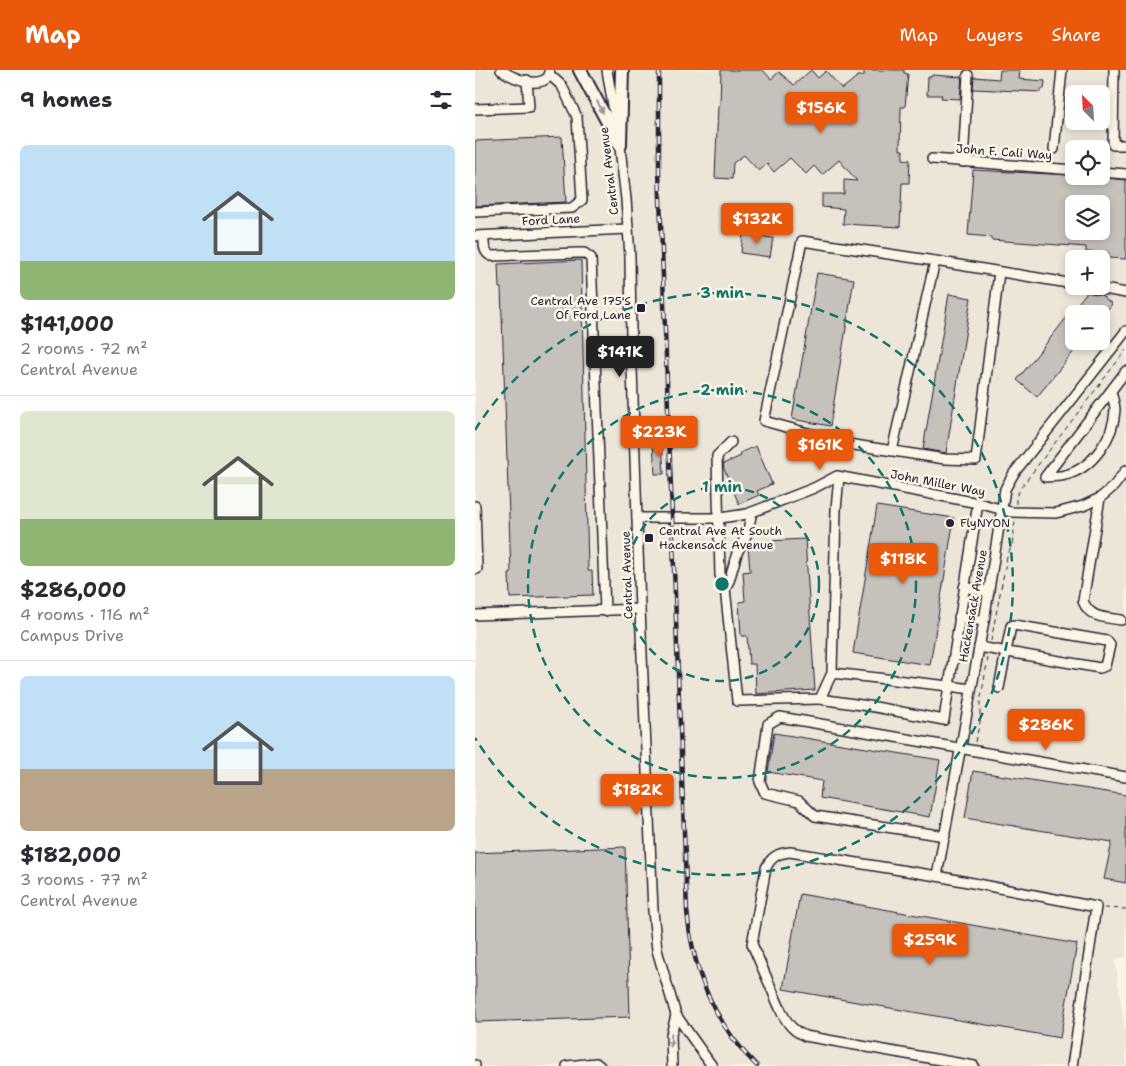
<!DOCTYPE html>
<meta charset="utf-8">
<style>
:root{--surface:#fff;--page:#f2f2f3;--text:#2b2b33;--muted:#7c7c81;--line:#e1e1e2;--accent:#ea580c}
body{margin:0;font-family:"Shantell Sans",sans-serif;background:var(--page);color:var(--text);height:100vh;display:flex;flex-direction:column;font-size:19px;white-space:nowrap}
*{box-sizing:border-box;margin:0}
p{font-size:16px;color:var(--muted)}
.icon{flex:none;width:28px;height:28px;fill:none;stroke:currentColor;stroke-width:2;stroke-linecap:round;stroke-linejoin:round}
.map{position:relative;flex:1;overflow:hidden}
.side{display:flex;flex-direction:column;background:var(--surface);width:475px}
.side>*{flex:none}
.needle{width:32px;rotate:336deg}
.tools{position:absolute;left:590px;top:15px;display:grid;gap:10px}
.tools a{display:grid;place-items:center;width:45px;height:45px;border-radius:8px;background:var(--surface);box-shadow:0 2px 8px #0003;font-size:25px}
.price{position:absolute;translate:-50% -42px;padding:0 11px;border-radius:5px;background:var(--accent);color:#fff;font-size:16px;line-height:32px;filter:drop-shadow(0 1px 2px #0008)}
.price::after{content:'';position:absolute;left:50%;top:30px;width:15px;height:11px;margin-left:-8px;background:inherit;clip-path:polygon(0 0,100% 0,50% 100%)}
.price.active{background:#222;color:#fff}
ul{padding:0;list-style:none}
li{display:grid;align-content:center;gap:10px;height:265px;padding:0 20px}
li+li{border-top:1px solid var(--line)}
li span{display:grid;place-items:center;height:155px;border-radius:8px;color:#555}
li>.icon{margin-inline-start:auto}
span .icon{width:90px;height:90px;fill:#fffc;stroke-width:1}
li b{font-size:21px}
h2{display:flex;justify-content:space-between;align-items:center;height:60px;padding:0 20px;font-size:21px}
header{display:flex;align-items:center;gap:30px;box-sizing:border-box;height:70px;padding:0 25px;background:var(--accent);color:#fff}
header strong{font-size:24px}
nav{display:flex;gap:28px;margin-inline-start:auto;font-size:18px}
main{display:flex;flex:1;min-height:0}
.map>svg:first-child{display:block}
</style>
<header>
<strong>Map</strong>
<nav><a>Map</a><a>Layers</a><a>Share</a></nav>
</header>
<main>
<section class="side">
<h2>9 homes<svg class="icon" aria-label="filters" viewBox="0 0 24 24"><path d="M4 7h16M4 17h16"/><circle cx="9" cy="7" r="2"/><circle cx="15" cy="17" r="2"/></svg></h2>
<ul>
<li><span style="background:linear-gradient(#bfe0f5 75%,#8fb573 0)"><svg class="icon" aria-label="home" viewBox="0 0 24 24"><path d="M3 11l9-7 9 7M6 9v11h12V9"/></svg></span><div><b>$141,000</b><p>2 rooms · 72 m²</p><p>Central Avenue</p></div></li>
<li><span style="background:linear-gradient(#dfe7d0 70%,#8fb573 0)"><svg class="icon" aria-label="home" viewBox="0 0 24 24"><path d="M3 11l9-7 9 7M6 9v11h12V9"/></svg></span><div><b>$286,000</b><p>4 rooms · 116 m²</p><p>Campus Drive</p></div></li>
<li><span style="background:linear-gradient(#bfe0f5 60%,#b9a48a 0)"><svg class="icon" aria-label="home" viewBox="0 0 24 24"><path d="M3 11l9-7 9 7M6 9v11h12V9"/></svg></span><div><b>$182,000</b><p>3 rooms · 77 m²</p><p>Central Avenue</p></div></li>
</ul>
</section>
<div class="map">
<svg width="651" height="996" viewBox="0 0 651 996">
<rect width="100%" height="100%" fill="#fcf5e5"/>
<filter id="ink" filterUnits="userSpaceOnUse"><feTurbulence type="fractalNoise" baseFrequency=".02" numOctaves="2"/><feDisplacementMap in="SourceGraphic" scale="10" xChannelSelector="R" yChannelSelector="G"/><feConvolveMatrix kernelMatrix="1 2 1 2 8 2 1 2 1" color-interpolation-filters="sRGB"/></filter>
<g filter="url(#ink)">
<!-- built -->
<path fill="#ece5d8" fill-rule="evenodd" d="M0,0H651V887L642,889L641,894L651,969V996H0ZM599,24H626V51H599ZM599,79H626V106H599ZM599,134H626V161H599ZM599,189H626V216H599ZM599,244H626V271H599Z"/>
<!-- pier -->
<polygon fill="#fcf5e5" points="651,887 651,969 640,889"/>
<!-- building -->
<g fill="#c6c1bb" stroke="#22223b" fill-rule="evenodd">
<polygon points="246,0 288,0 296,9 304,2 319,15 336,0 343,8 351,1 367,19 383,6 389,6 389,0 429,0 429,3 433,4 430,37 426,37 425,80 428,80 428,89 435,90 434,113 427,113 425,157 368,154 369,139 347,137 347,124 369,124 369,110 382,111 364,90 347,105 339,96 331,104 315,88 299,102 292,94 284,101 269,85 258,93 257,109 240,108 243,36 245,34"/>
<polygon points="525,0 545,0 544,9 570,11 569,19 566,19 566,22 498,19 499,7 524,9"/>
<polygon points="457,5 487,7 485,29 466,28 467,25 452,25 453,7 456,7"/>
<polygon points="87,67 91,132 0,136 0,71"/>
<path d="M498,100L613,106L651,110V189L633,188L634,183L611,182V177L516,170V167L493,165ZM599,134H626V161H599Z"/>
<polygon points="268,164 298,168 295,187 266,183"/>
<polygon points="106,190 113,501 117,501 118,525 35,528 34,504 36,504 26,218 24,218 23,194"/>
<polygon points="342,203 379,209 355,356 317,349"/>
<polygon points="612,222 626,225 637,234 629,244 599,244 599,271 607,271 562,327 542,310"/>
<polygon points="474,224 496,228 471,383 448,379"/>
<polygon points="178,372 187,372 189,404 180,404"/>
<polygon points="281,376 297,414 282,421 284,425 264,434 249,399 248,394 266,386 265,383"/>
<polygon points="402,436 479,448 455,595 378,583"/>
<polygon points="330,469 340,620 281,624 280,594 274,594 272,566 266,566 264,532 270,531 268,502 275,501 273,475 275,472"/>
<polygon points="299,663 465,690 455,747 345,728 347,711 293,702"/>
<polygon points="498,701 651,725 651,813 629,809 637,772 490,748"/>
<polygon points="150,777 155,947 1,952 0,783"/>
<polygon points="325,824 602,874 585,968 308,919"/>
</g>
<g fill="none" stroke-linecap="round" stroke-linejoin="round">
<!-- minor casing -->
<g stroke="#22223b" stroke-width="12">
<g id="minor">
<path d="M26,0C38,8 64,20 75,5L74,0"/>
<polyline points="132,0 141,54"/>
<polyline points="639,0 638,75 651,75"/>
<polyline points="0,39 54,37 52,10"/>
<polyline points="144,69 151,129 155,187 156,268 165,539 178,841 182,880 201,945 237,996"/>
<polyline points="579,79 587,0"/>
<polyline points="457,89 599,100"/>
<polyline points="488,92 493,5"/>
<polyline points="626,102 651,104"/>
<polyline points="0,142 97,138 107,130 102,47 87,16 75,5"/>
<polyline points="0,166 153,159"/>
<path d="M9,166C9,174 8,182 16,186L103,183H109L116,188L130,541"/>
<polyline points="460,191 599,214"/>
<polyline points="611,216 651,223"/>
<path d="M636,321C637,327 640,334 640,340C639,367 617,399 590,405C584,407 577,406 570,407L651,301"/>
<polyline points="417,381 460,191 327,171 289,351 373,374 470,389 501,390 524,202"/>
<path d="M625,428L608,531C615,549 630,547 646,550"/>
<polyline points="0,436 2,499 0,499"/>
<polyline points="277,442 272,464 262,483 254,511 250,518 262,631 345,629 357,603 361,439 364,407"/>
<polyline points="162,448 245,448 272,444 339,418 362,406 503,433 536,442 581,443 608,436 625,428 639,416 651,400"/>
<polyline points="489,517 514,522"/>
<polyline points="250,518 245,505 242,386 256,372"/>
<polyline points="0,545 165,539"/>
<polyline points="484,547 509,551"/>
<polyline points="504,577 625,598 630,596 635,575 632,571 539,555 536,556 524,618"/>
<polyline points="496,619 474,616 503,433"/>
<polyline points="345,629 400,637 469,650 474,616 357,603"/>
<polyline points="470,766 340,746 324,731 290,723 285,712 293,654 305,647 651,707"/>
<path d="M462,806L315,782C303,783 296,787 291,798L277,874L307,943C313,954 318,961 330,966L499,996"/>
<polyline points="0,995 0,996"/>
<polyline points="92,996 121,993 125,996"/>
<polyline points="197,996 196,965 201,945"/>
<polyline points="597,996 621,837 462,806 509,551 530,419 539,403 651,261"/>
</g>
</g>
<!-- highway casing -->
<g stroke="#22223b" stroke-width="16">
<g id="highway">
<polyline points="105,0 145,75"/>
<polyline points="145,72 147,0"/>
</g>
</g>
<!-- path -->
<g stroke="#22223b" stroke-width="1" stroke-dasharray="5 4" stroke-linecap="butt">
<polyline points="541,434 541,427 547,416 651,280"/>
<polyline points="516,571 532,487 537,475 540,451"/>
<polyline points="500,672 505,652 505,633 513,588"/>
<polyline points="629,838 651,839"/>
</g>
<!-- minor -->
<use href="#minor" stroke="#fcf5e5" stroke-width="9"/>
<!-- highway -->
<use href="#highway" stroke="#fcf5e5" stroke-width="12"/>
<!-- rail casing -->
<g stroke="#22223b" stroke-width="4.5">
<path id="rail" d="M184,0V101L212,841C218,901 238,952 282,996"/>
</g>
<!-- rail -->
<use href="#rail" stroke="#fcf5e5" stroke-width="2.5" stroke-dasharray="8" stroke-linecap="butt"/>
</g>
<!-- one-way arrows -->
<defs><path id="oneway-solid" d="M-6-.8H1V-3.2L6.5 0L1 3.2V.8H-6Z" transform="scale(1.25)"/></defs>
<g fill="#9a9698">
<use href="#oneway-solid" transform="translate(125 37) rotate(63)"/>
<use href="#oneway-solid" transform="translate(196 970) rotate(93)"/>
</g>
</g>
<!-- distance rings -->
<g fill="none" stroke="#0f766e" stroke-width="2.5" stroke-dasharray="9 6">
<circle cx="247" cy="514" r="97"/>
<circle cx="247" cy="514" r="194"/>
<path d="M0 360A291 291 0 1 1 0 668"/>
</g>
<!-- markers -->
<g fill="#22223b" stroke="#fcf5e5" stroke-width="2">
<rect x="161" y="233" width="10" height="10" rx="2.5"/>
<circle cx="475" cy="453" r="5"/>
<rect x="169" y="463" width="10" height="10" rx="2.5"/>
</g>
<g text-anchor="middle" stroke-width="5" stroke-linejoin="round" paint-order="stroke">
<!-- street labels -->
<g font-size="12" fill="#22223b" stroke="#fcf5e5">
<text transform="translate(529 82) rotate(4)" y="4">John F. Cali Way</text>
<text transform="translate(134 101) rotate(-97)" y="4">Central Avenue</text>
<text transform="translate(76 150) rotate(-3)" y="4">Ford Lane</text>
<text transform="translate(463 413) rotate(11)" y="4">John Miller Way</text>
<text transform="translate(152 505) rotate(-92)" y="4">Central Avenue</text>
<text transform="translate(498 536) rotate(-80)" y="4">Hackensack Avenue</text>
</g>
<!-- poi labels -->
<g font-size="12" fill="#22223b" stroke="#fcf5e5" text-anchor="start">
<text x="156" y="235" text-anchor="end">Central Ave 175'S<tspan x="156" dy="14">Of Ford Lane</tspan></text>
<text x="485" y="457">FlyNYON</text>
<text x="184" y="465">Central Ave At South<tspan x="184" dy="14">Hackensack Avenue</tspan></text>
</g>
</g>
<circle cx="247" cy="514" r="8" fill="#0f766e" stroke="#fcf5e5" stroke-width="2.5"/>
<g font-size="15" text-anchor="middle" font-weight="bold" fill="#0f766e" stroke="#fcf5e5" stroke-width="5" stroke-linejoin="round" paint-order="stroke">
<text x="247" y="228">3 min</text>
<text x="247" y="325">2 min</text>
<text x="247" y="422">1 min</text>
</g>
</svg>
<div class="tools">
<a><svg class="needle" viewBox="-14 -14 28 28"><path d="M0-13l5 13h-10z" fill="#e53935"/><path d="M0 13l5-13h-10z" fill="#7c7c81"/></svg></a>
<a><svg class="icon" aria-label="locate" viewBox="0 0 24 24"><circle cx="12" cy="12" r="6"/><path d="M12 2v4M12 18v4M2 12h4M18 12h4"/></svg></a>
<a><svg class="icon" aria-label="layers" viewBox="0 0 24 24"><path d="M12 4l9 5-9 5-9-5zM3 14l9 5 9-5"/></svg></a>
<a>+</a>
<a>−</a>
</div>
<b class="price" style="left:346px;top:64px">$156K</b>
<b class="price" style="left:282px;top:175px">$132K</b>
<b class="price active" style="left:145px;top:308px">$141K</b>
<b class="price" style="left:184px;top:388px">$223K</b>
<b class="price" style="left:345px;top:401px">$161K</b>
<b class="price" style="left:428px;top:515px">$118K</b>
<b class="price" style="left:571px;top:681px">$286K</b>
<b class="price" style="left:162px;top:746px">$182K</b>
<b class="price" style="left:455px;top:896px">$259K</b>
</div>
</main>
